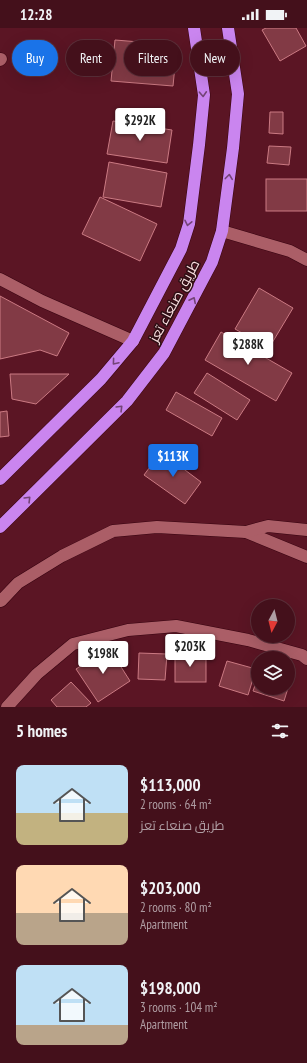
<!DOCTYPE html>
<meta charset="utf-8">
<style>
:root{--surface:#44101b;--page:#4b1924;--text:#f1f3f6;--muted:#af9da3;--line:#5c303a;--accent:#1a73e8}
body{margin:0;font-family:"PT Sans Narrow",Cairo,sans-serif;background:var(--page);color:var(--text);height:100vh;display:flex;flex-direction:column;font-size:15px;white-space:nowrap}
*{box-sizing:border-box;margin:0}
p{font-size:13px;color:var(--muted)}
.icon{flex:none;width:22px;height:22px;fill:none;stroke:currentColor;stroke-width:2;stroke-linecap:round;stroke-linejoin:round}
.map{position:relative;height:679px;overflow:hidden}
.panel{display:flex;flex-direction:column;background:var(--surface);flex:1}
.panel>*{flex:none}
.top-card{position:absolute;left:12px;top:12px;width:283px;height:36px;display:flex;gap:8px}
.needle{width:26px;rotate:187deg}
.buttons{position:absolute;left:251px;top:571px;display:grid;gap:8px}
.buttons a{display:grid;place-items:center;width:44px;height:44px;border-radius:50%;background:var(--surface);box-shadow:0 4px 16px #0002,0 0 0 1px var(--line);font-size:20px}
.price{position:absolute;translate:-50% -34px;padding:0 9px;border-radius:4px;background:#fff;color:#222;font-size:13px;line-height:26px;filter:drop-shadow(0 1px 2px #0008)}
.price::after{content:'';position:absolute;left:50%;top:24px;width:12px;height:9px;margin-left:-6px;background:inherit;clip-path:polygon(0 0,100% 0,50% 100%)}
.price.on{background:var(--accent);color:#fff}
ul{padding:0;list-style:none}
li{display:flex;align-items:center;gap:12px;height:100px;padding:0 16px}
li span{display:grid;place-items:center;flex:none;width:112px;height:80px;border-radius:8px;color:#555}
li>.icon{margin-inline-start:auto}
span .icon{width:48px;height:48px;fill:#fffc;stroke-width:1}
li b{font-size:17px}
h2{display:flex;justify-content:space-between;align-items:center;height:48px;padding:0 16px;font-size:17px}
.pill{padding:0 14px;border-radius:18px;background:var(--surface);box-shadow:0 4px 16px #0002,0 0 0 1px var(--line);font-size:14px;line-height:36px}
.pill.on{background:var(--accent);color:#fff}
.status{display:flex;justify-content:space-between;align-items:center;height:28px;padding:0 20px;background:var(--surface);direction:ltr}
.status svg{height:11px;fill:currentColor}
.map>svg:first-child{display:block}
</style>
<div class="status"><b>12:28</b><svg viewBox="0 0 49 12"><path d="M0 12V9h3v3zM5 12V6h3v6zM10 12V3h3v9zM15 12V0h3v12zM26 1h20v11H26zM47 4h2v5h-2z"/></svg></div>
<div class="map">
<svg width="307" height="679" viewBox="0 0 307 679">
<rect width="100%" height="100%" fill="#5b1524"/>
<!-- building -->
<g fill="#823a45" stroke="#cb7a83">
<polygon points="266,0 296,0 306,18 280,33 262,2"/>
<polygon points="115,12 177,17 173,58 111,53"/>
<polygon points="270,84 283,84 283,106 269,105"/>
<polygon points="113,93 172,102 167,135 107,126"/>
<polygon points="269,118 291,119 289,137 267,135"/>
<polygon points="109,134 167,145 161,179 103,169"/>
<rect x="266" y="151" width="41" height="32"/>
<polygon points="100,169 157,196 140,233 82,206"/>
<polygon points="259,260 293,280 269,320 235,301"/>
<polygon points="0,268 69,305 57,328 40,322 0,331"/>
<polygon points="221,304 292,345 276,373 205,332"/>
<polygon points="207,345 250,372 237,392 194,365"/>
<polygon points="10,346 69,346 36,376 12,371"/>
<polygon points="176,364 222,390 212,408 166,382"/>
<polygon points="7,383 9,408 0,409 0,384"/>
<polygon points="161,424 201,454 185,476 144,447"/>
<polygon points="109,620 130,653 98,674 76,641"/>
<polygon points="139,625 167,626 165,652 138,651"/>
<rect x="175" y="626" width="31" height="28"/>
<polygon points="227,633 256,641 248,667 219,658"/>
<polygon points="288,644 293,645 288,660"/>
<polygon points="258,649 258,660 288,660 284,673 253,663"/>
<polygon points="71,654 91,675 86,679 57,679 51,672"/>
</g>
<g fill="none" stroke-linecap="round" stroke-linejoin="round">
<!-- street casing -->
<g stroke="#370310" stroke-width="13">
<g id="street">
<polyline points="0,32 1,31"/>
<polyline points="222,203 290,223 307,232"/>
<polyline points="0,251 42,273 133,313"/>
<polyline points="246,504 307,529"/>
<polyline points="1,573 18,555 62,528 113,503 157,499 246,504 268,498 307,502"/>
<polyline points="7,679 37,646 73,616 128,602 176,598 248,612 302,627 307,631"/>
</g>
</g>
<!-- highway casing -->
<g stroke="#370310" stroke-width="13">
<g id="highway">
<polyline points="0,451 101,351 133,313 181,221 189,196 199,117 204,67 194,0"/>
<polyline points="0,499 127,373 164,325 212,234 222,203 233,120 238,66 228,0"/>
</g>
</g>
<!-- street -->
<use href="#street" stroke="#ab5e67" stroke-width="12"/>
<!-- highway -->
<use href="#highway" stroke="#ca85ef" stroke-width="12"/>
</g>
<!-- one-way arrows -->
<defs><path id="oneway-chevron" d="M-2-3.5L2.5 0L-2 3.5" fill="none" stroke-width="1.6" stroke-linecap="round" stroke-linejoin="round"/></defs>
<g stroke="#744477">
<use href="#oneway-chevron" transform="translate(203 66) rotate(87)"/>
<use href="#oneway-chevron" transform="translate(229 149) rotate(-83)"/>
<use href="#oneway-chevron" transform="translate(188 195) rotate(102)"/>
<use href="#oneway-chevron" transform="translate(193 272) rotate(-63)"/>
<use href="#oneway-chevron" transform="translate(115 334) rotate(130)"/>
<use href="#oneway-chevron" transform="translate(120 380) rotate(-45)"/>
<use href="#oneway-chevron" transform="translate(28 471) rotate(-45)"/>
</g>
<g text-anchor="middle" stroke-width="3" stroke-linejoin="round" paint-order="stroke">
<!-- street labels -->
<g font-size="14" fill="#f9dee0" stroke="#2e0f14">
<text transform="translate(174 273) rotate(-62)" y="5">طريق صنعاء تعز</text>
</g>
</g>
</svg>
<div class="buttons">
<a><svg class="needle" viewBox="-14 -14 28 28"><path d="M0-13l5 13h-10z" fill="#e53935"/><path d="M0 13l5-13h-10z" fill="#af9da3"/></svg></a>
<a><svg class="icon" aria-label="layers" viewBox="0 0 24 24"><path d="M12 4l9 5-9 5-9-5zM3 14l9 5 9-5"/></svg></a>
</div>
<b class="price" style="left:140px;top:114px">$292K</b>
<b class="price" style="left:248px;top:338px">$288K</b>
<b class="price on" style="left:173px;top:450px">$113K</b>
<b class="price" style="left:190px;top:640px">$203K</b>
<b class="price" style="left:103px;top:647px">$198K</b>
<div class="top-card">
<a class="pill on">Buy</a>
<a class="pill">Rent</a>
<a class="pill">Filters</a>
<a class="pill">New</a>
</div>
</div>
<section class="panel">
<h2>5 homes<svg class="icon" aria-label="filters" viewBox="0 0 24 24"><path d="M4 7h16M4 17h16"/><circle cx="9" cy="7" r="2"/><circle cx="15" cy="17" r="2"/></svg></h2>
<ul>
<li><span style="background:linear-gradient(#bfe0f5 60%,#c2b280 0)"><svg class="icon" aria-label="home" viewBox="0 0 24 24"><path d="M3 11l9-7 9 7M6 9v11h12V9"/></svg></span><div><b>$113,000</b><p>2 rooms · 64 m²</p><p>طريق صنعاء تعز</p></div></li>
<li><span style="background:linear-gradient(#ffd9b3 60%,#b9a48a 0)"><svg class="icon" aria-label="home" viewBox="0 0 24 24"><path d="M3 11l9-7 9 7M6 9v11h12V9"/></svg></span><div><b>$203,000</b><p>2 rooms · 80 m²</p><p>Apartment</p></div></li>
<li><span style="background:linear-gradient(#bfe0f5 75%,#b9a48a 0)"><svg class="icon" aria-label="home" viewBox="0 0 24 24"><path d="M3 11l9-7 9 7M6 9v11h12V9"/></svg></span><div><b>$198,000</b><p>3 rooms · 104 m²</p><p>Apartment</p></div></li>
</ul>
</section>
